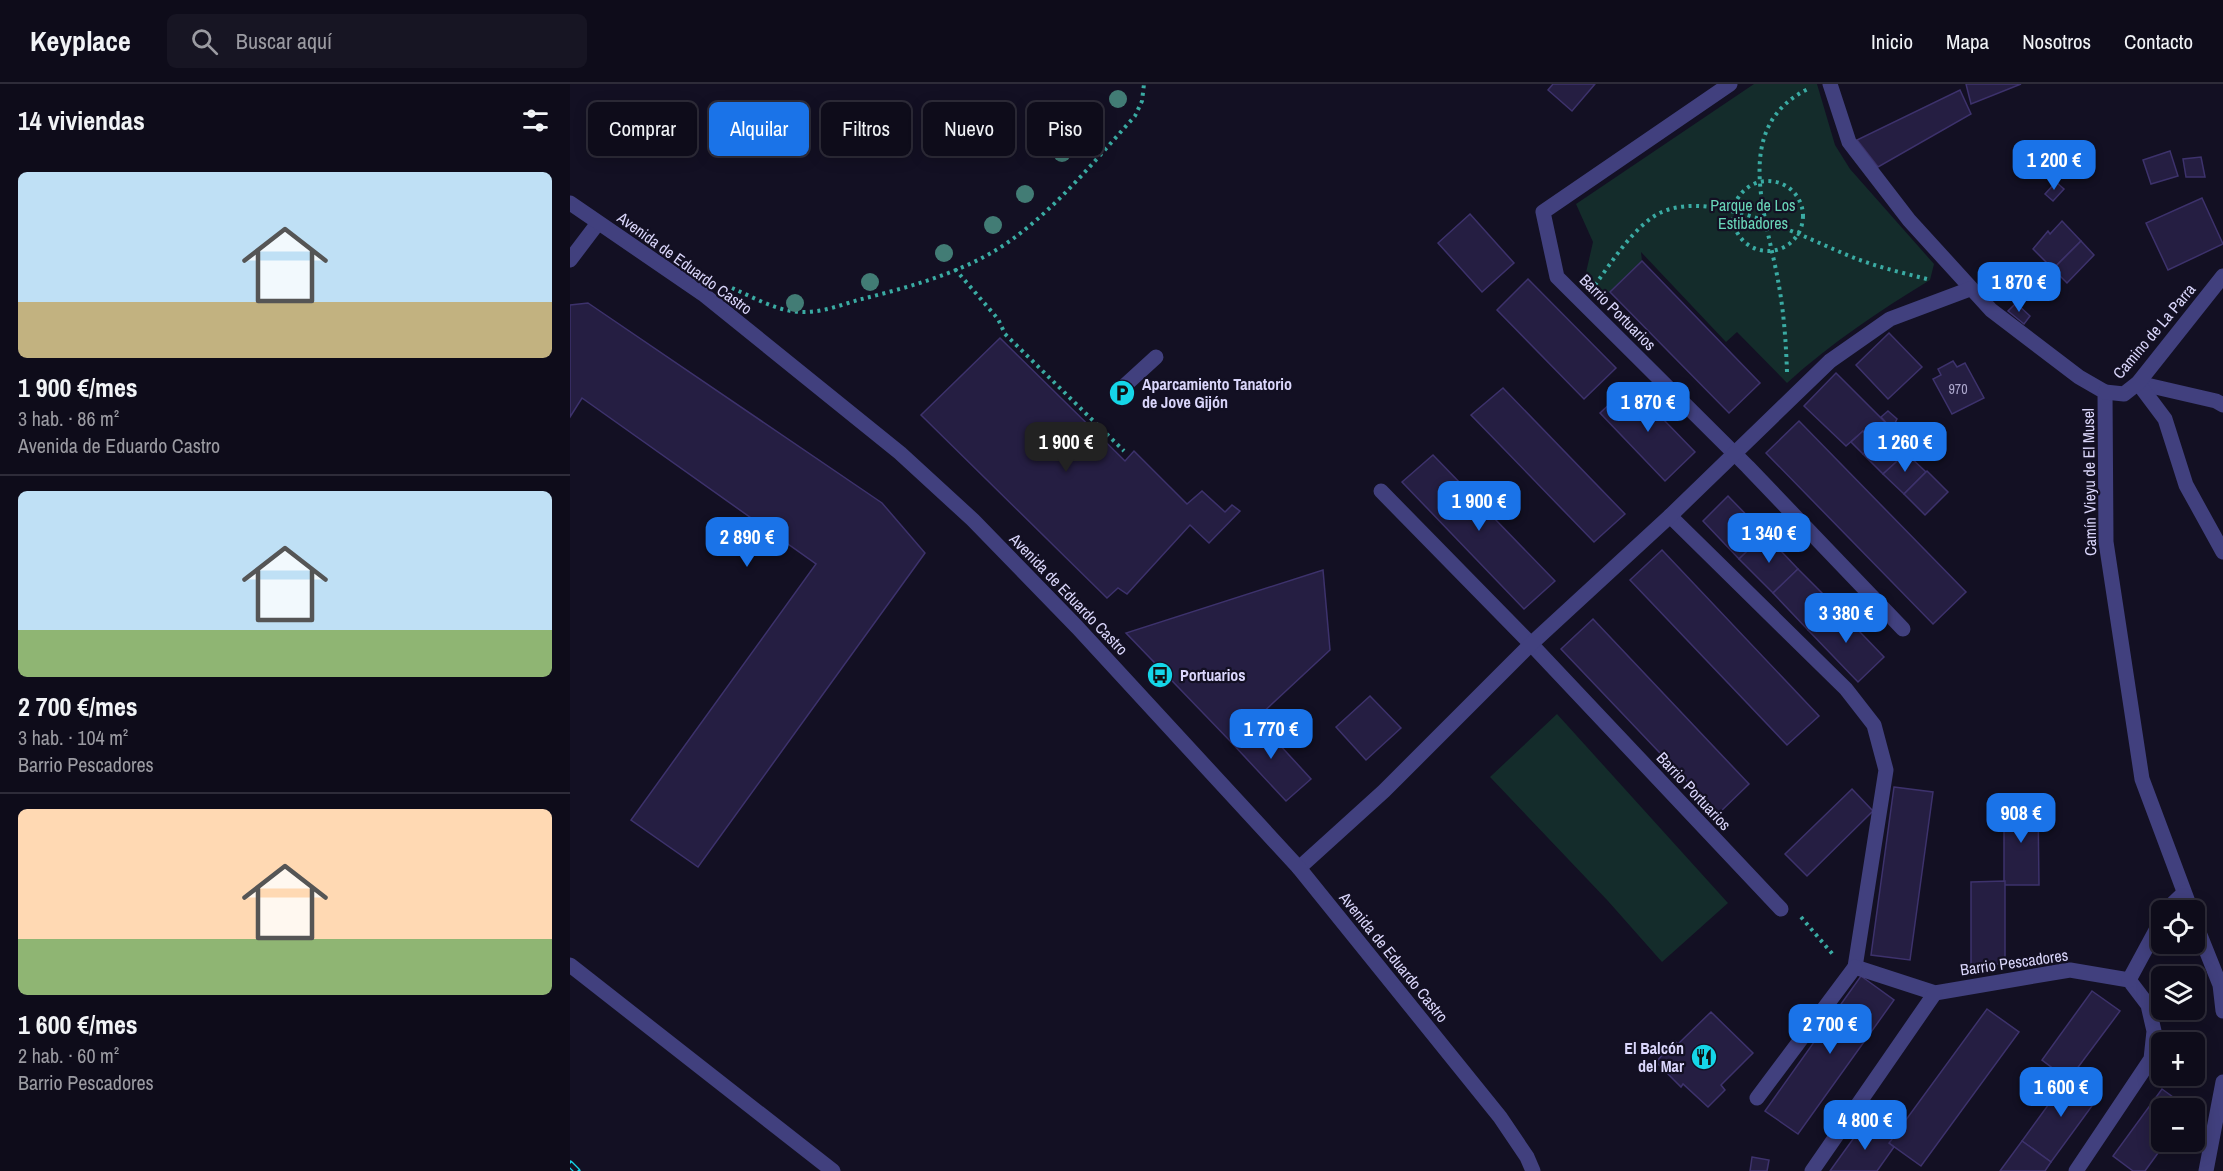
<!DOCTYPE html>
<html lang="es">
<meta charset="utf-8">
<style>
:root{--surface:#0e0c1a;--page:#171523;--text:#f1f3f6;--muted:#9b9ba2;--line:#2e2c39;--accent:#1a73e8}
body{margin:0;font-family:"Archivo Narrow",sans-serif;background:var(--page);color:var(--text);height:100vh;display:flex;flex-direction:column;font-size:22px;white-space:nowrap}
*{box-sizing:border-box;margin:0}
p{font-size:20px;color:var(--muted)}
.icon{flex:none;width:33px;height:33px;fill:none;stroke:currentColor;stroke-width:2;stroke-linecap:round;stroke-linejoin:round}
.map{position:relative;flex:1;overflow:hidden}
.details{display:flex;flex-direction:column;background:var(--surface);width:570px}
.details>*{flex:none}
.hud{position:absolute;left:18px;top:18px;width:570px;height:54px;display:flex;gap:12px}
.buttons{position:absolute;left:1581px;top:816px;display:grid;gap:12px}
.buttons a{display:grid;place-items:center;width:54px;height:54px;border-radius:9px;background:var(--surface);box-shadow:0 3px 15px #0003,0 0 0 2px var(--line);font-size:30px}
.price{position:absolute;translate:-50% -51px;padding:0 14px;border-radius:12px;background:var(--accent);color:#fff;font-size:20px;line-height:39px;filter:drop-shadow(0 2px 3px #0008)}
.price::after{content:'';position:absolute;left:50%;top:36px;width:18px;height:14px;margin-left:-9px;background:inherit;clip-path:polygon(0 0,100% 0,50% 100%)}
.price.active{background:#222;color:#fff}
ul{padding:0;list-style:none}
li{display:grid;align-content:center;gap:12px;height:318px;padding:0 18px}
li+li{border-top:2px solid var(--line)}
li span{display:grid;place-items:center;height:186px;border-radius:9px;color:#555}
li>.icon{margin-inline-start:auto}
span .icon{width:108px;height:108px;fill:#fffc;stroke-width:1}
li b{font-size:26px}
h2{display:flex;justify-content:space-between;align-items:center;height:72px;padding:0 18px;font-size:26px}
.chip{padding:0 21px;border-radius:9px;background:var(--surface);box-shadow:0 3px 15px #0003,0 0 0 2px var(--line);font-size:21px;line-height:54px}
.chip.active{background:var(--accent);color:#fff}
header{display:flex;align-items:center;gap:36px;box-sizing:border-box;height:84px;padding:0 30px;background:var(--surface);border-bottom:2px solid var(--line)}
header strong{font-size:28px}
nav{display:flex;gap:33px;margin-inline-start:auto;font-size:21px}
.search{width:420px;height:54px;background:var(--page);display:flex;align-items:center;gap:15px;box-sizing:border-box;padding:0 21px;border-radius:9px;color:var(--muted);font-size:22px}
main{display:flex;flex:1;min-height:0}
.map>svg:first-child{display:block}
</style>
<header>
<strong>Keyplace</strong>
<div class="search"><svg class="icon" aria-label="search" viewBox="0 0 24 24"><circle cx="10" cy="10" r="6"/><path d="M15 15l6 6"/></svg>Buscar aquí</div>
<nav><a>Inicio</a><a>Mapa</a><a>Nosotros</a><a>Contacto</a></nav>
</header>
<main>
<section class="details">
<h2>14 viviendas<svg class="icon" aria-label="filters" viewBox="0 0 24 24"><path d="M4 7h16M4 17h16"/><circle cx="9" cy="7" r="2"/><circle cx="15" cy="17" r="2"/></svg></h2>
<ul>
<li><span style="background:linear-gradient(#bfe0f5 70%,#c2b280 0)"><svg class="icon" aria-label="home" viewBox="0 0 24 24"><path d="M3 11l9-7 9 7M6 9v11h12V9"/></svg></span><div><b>1 900 €/mes</b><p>3 hab. · 86 m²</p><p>Avenida de Eduardo Castro</p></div></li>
<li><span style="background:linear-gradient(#bfe0f5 75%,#8fb573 0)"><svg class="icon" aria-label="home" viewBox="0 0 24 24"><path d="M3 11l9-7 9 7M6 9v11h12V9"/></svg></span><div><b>2 700 €/mes</b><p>3 hab. · 104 m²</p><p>Barrio Pescadores</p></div></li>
<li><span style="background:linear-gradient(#ffd9b3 70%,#8fb573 0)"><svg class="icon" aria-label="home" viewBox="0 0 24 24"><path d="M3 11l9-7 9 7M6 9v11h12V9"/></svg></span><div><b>1 600 €/mes</b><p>2 hab. · 60 m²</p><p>Barrio Pescadores</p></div></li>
</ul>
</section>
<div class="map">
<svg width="1653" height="1087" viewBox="0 0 1653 1087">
<rect width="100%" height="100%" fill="#131023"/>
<!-- green -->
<g fill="#142c2b">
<path d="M1184,0H1247L1265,61L1280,85L1364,180L1360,196C1309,227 1261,259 1217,299L1167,248L1156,258L1071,168L1072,177L1040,208L1029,209L1015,193L1023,158L1006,120Z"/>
<polygon points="987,630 1158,819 1092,878 1038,817 920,693"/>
</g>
<!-- building -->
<g fill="#251e42" stroke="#3d326c" stroke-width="1.5">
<polygon points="983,0 1025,0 1002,27 978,6"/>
<polygon points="1396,0 1451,0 1401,20"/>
<polygon points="1390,6 1401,30 1308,83 1287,56"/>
<polygon points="1600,67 1608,92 1581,100 1573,76"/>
<polygon points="1631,73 1635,93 1616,93 1613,75"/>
<polygon points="1486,98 1494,105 1483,117 1475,110"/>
<polygon points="1632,114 1653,160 1598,186 1576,139"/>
<polygon points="900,130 944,179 912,208 868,159"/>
<polygon points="1492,137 1511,157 1483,185 1463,165 1478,147 1480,150"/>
<polygon points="1511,157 1524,171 1497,199 1483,185"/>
<polygon points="1072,177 1190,299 1159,329 1040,208"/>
<polygon points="958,195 1046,284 1014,315 927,226"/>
<polygon points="18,219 312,419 355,469 128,783 61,736 246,480 12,314 0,333 0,221"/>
<polygon points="1446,219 1460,232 1454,240 1438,227"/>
<polygon points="1319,249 1352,283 1318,315 1286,281"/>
<polygon points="430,254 555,377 564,367 617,420 632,407 655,428 662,421 670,427 639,459 620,441 557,510 548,504 537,514 351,331"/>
<polygon points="1383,277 1387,283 1395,279 1414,314 1382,330 1363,295 1371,291 1368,285"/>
<polygon points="1266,289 1322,345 1305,360 1293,347 1276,362 1234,322"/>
<polygon points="1060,301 1125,368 1095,397 1030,329"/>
<polygon points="933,304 1055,430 1024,458 901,331"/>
<polygon points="1318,327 1327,335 1322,345 1311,333"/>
<polygon points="1229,337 1396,508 1363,540 1196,369"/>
<polygon points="1293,347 1305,360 1293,370 1281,358"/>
<polygon points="1317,349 1336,369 1313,390 1293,370"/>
<polygon points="1336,369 1356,388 1334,410 1313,390"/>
<polygon points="863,371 985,497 954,525 832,398"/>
<polygon points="1357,387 1378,408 1355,431 1334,410"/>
<polygon points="1158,412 1195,450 1169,475 1133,437"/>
<polygon points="1195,450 1228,485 1203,509 1169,475"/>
<polygon points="1092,466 1249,632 1217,661 1060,496"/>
<polygon points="1228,485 1264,521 1238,546 1203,509"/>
<polygon points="753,486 760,566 661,658 556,549"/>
<polygon points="1264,521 1314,573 1288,598 1238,546"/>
<polygon points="1023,535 1179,700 1148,730 991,565"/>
<polygon points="800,612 831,644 796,676 766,643"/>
<polygon points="686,635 741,695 716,717 661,658"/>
<polygon points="1324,703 1363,708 1340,876 1301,871"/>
<polygon points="1282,705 1303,727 1237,792 1215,770"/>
<polygon points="1434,719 1468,719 1469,801 1434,801"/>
<polygon points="1435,797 1435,880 1401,880 1401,798"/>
<polygon points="1291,892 1324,916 1228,1050 1195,1027"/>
<polygon points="1522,907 1550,927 1503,990 1497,995 1472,976"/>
<polygon points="1417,925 1449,948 1351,1082 1319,1059"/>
<polygon points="1141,928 1183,969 1151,1001 1155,1006 1138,1023 1113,1000 1111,1003 1086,978 1105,957 1108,960"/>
<polygon points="1503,990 1530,1011 1481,1078 1452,1057 1497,995"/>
<polygon points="1592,1005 1618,1024 1592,1024 1592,1058 1596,1058 1575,1087 1563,1087 1543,1072"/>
<polygon points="1296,1037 1322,1055 1319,1059 1324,1063 1307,1087 1260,1087"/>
<polygon points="1452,1057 1481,1078 1475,1087 1430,1087"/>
<polygon points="1182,1073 1199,1076 1197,1087 1180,1087"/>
</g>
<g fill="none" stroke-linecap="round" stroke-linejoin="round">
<!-- path -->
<g stroke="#3aaba3" stroke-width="4" stroke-dasharray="3 4.5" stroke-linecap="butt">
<circle cx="1198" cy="132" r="35"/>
<polyline points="385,185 428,235 435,250 554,367"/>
<path d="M1025,201C1041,179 1058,152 1080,135C1131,96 1235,155 1287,175C1311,184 1337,190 1361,196"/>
<path d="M162,204C185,214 210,229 235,228C253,228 271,221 288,216C340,203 400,187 444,154C490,120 527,74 565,32L572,17L574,0"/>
<path d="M1217,288C1216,259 1214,230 1209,202C1198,135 1158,42 1240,4"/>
<polyline points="1231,833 1265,873"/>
</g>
<!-- service -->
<g stroke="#41407e" stroke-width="15">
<polyline points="0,176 28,139"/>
<polyline points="1568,299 1646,317 1653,321"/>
<polyline points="551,305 586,273"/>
<polyline points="0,881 263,1087"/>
</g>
<!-- minor -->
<g stroke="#41407e" stroke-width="15">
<polyline points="1160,0 973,128 987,193 1178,383 1333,545"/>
<polyline points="1260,0 1279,58 1339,136 1421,226 1509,293 1535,308 1536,458 1572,695 1621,826"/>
<polyline points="1568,299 1595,335 1616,401 1653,468"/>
<polyline points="1535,308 1554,310 1568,299 1653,192"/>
<polyline points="811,407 961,560 1211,825"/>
<polyline points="1100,432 1276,605 1304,641 1316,686 1285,883 1365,909 1500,886 1559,896 1578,921 1584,947 1581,975 1506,1087"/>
<polyline points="729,784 814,707 961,560 1100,432 1260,277 1320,235 1400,205"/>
<polyline points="1596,826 1614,809"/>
<polyline points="1624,836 1650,901 1653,927"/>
<polyline points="1559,896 1592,835"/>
<polyline points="1187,1014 1285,883"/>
<polyline points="1242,1087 1365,909"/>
<polyline points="1636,1087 1653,998"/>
</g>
<!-- tertiary -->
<polyline stroke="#41407e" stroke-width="15" points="0,119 133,210 330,369 403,436 507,543 729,784 930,1033 957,1073 963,1087"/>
<!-- rail casing -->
<g stroke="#15d6e8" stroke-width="7">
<polyline id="rail" points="0,1080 7,1087"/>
</g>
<!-- rail -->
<use href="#rail" stroke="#131023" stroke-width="4.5" stroke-dasharray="14" stroke-linecap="butt"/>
</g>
<!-- trees -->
<g fill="#427c75">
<circle cx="548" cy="15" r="9"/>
<circle cx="492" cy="69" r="9"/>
<circle cx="455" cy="110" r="9"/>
<circle cx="423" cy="141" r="9"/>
<circle cx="374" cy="169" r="9"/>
<circle cx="300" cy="198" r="9"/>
<circle cx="225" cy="219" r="9"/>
</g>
<!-- icons -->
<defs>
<g id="parking-disc" transform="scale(1.35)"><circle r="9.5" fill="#15d6e8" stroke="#131023"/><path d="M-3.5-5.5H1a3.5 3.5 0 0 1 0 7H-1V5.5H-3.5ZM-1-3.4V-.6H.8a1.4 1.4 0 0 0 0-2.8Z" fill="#111"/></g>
<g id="bus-disc" transform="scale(1.35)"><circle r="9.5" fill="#15d6e8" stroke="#131023"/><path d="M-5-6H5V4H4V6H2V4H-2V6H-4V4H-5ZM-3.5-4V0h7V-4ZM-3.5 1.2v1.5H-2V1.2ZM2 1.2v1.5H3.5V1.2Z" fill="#111"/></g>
<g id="restaurant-disc" transform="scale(1.35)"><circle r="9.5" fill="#15d6e8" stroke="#131023"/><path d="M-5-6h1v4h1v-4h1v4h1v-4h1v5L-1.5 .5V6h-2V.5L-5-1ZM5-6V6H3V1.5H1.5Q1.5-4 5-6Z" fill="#111"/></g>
</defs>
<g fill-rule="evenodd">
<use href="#parking-disc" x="552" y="309"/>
<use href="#bus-disc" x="590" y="591"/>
<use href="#restaurant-disc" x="1134" y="973"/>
</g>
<g text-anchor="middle" stroke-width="4.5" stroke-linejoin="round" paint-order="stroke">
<!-- number labels -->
<g font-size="14" fill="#ada8cd">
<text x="1388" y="310">970</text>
</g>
<!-- park labels -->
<g font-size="16" fill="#69d5b8" stroke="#131023">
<text x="1183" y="127">Parque de Los<tspan x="1183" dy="18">Estibadores</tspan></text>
</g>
<!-- street labels -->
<g font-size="16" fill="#dad6fb" stroke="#131023">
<text transform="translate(115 179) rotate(36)" y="6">Avenida de Eduardo Castro</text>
<text transform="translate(1048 228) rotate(45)" y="6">Barrio Portuarios</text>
<text transform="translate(1584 247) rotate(-50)" y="6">Camino de La Parra</text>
<text transform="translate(1519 398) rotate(-91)" y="6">Camín Vieyu de El Musel</text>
<text transform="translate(499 510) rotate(46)" y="6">Avenida de Eduardo Castro</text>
<text transform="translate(1124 707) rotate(47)" y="6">Barrio Portuarios</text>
<text transform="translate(824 873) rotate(51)" y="6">Avenida de Eduardo Castro</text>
<text transform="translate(1444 878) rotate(-8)" y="6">Barrio Pescadores</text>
</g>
<!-- poi labels -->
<g font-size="16" font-weight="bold" fill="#dad6fb" stroke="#131023" text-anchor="start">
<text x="572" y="306">Aparcamiento Tanatorio<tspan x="572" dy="18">de Jove Gijón</tspan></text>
<text x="610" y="597">Portuarios</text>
<text x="1114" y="970" text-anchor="end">El Balcón<tspan x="1114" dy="18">del Mar</tspan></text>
</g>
</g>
</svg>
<div class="buttons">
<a><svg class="icon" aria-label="locate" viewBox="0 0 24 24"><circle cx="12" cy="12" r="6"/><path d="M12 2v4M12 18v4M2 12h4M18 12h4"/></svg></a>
<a><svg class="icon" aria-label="layers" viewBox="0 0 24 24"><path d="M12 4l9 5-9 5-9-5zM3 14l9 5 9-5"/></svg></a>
<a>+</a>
<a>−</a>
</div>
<b class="price" style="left:1484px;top:107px">1 200 €</b>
<b class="price" style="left:1449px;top:229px">1 870 €</b>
<b class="price" style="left:1078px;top:349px">1 870 €</b>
<b class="price active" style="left:496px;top:389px">1 900 €</b>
<b class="price" style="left:1335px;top:389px">1 260 €</b>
<b class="price" style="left:909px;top:448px">1 900 €</b>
<b class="price" style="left:1199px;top:480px">1 340 €</b>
<b class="price" style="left:177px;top:484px">2 890 €</b>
<b class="price" style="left:1276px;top:560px">3 380 €</b>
<b class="price" style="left:701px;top:676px">1 770 €</b>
<b class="price" style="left:1451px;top:760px">908 €</b>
<b class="price" style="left:1260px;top:971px">2 700 €</b>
<b class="price" style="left:1491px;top:1034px">1 600 €</b>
<b class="price" style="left:1295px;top:1067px">4 800 €</b>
<div class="hud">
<a class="chip">Comprar</a>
<a class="chip active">Alquilar</a>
<a class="chip">Filtros</a>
<a class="chip">Nuevo</a>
<a class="chip">Piso</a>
</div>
</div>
</main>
